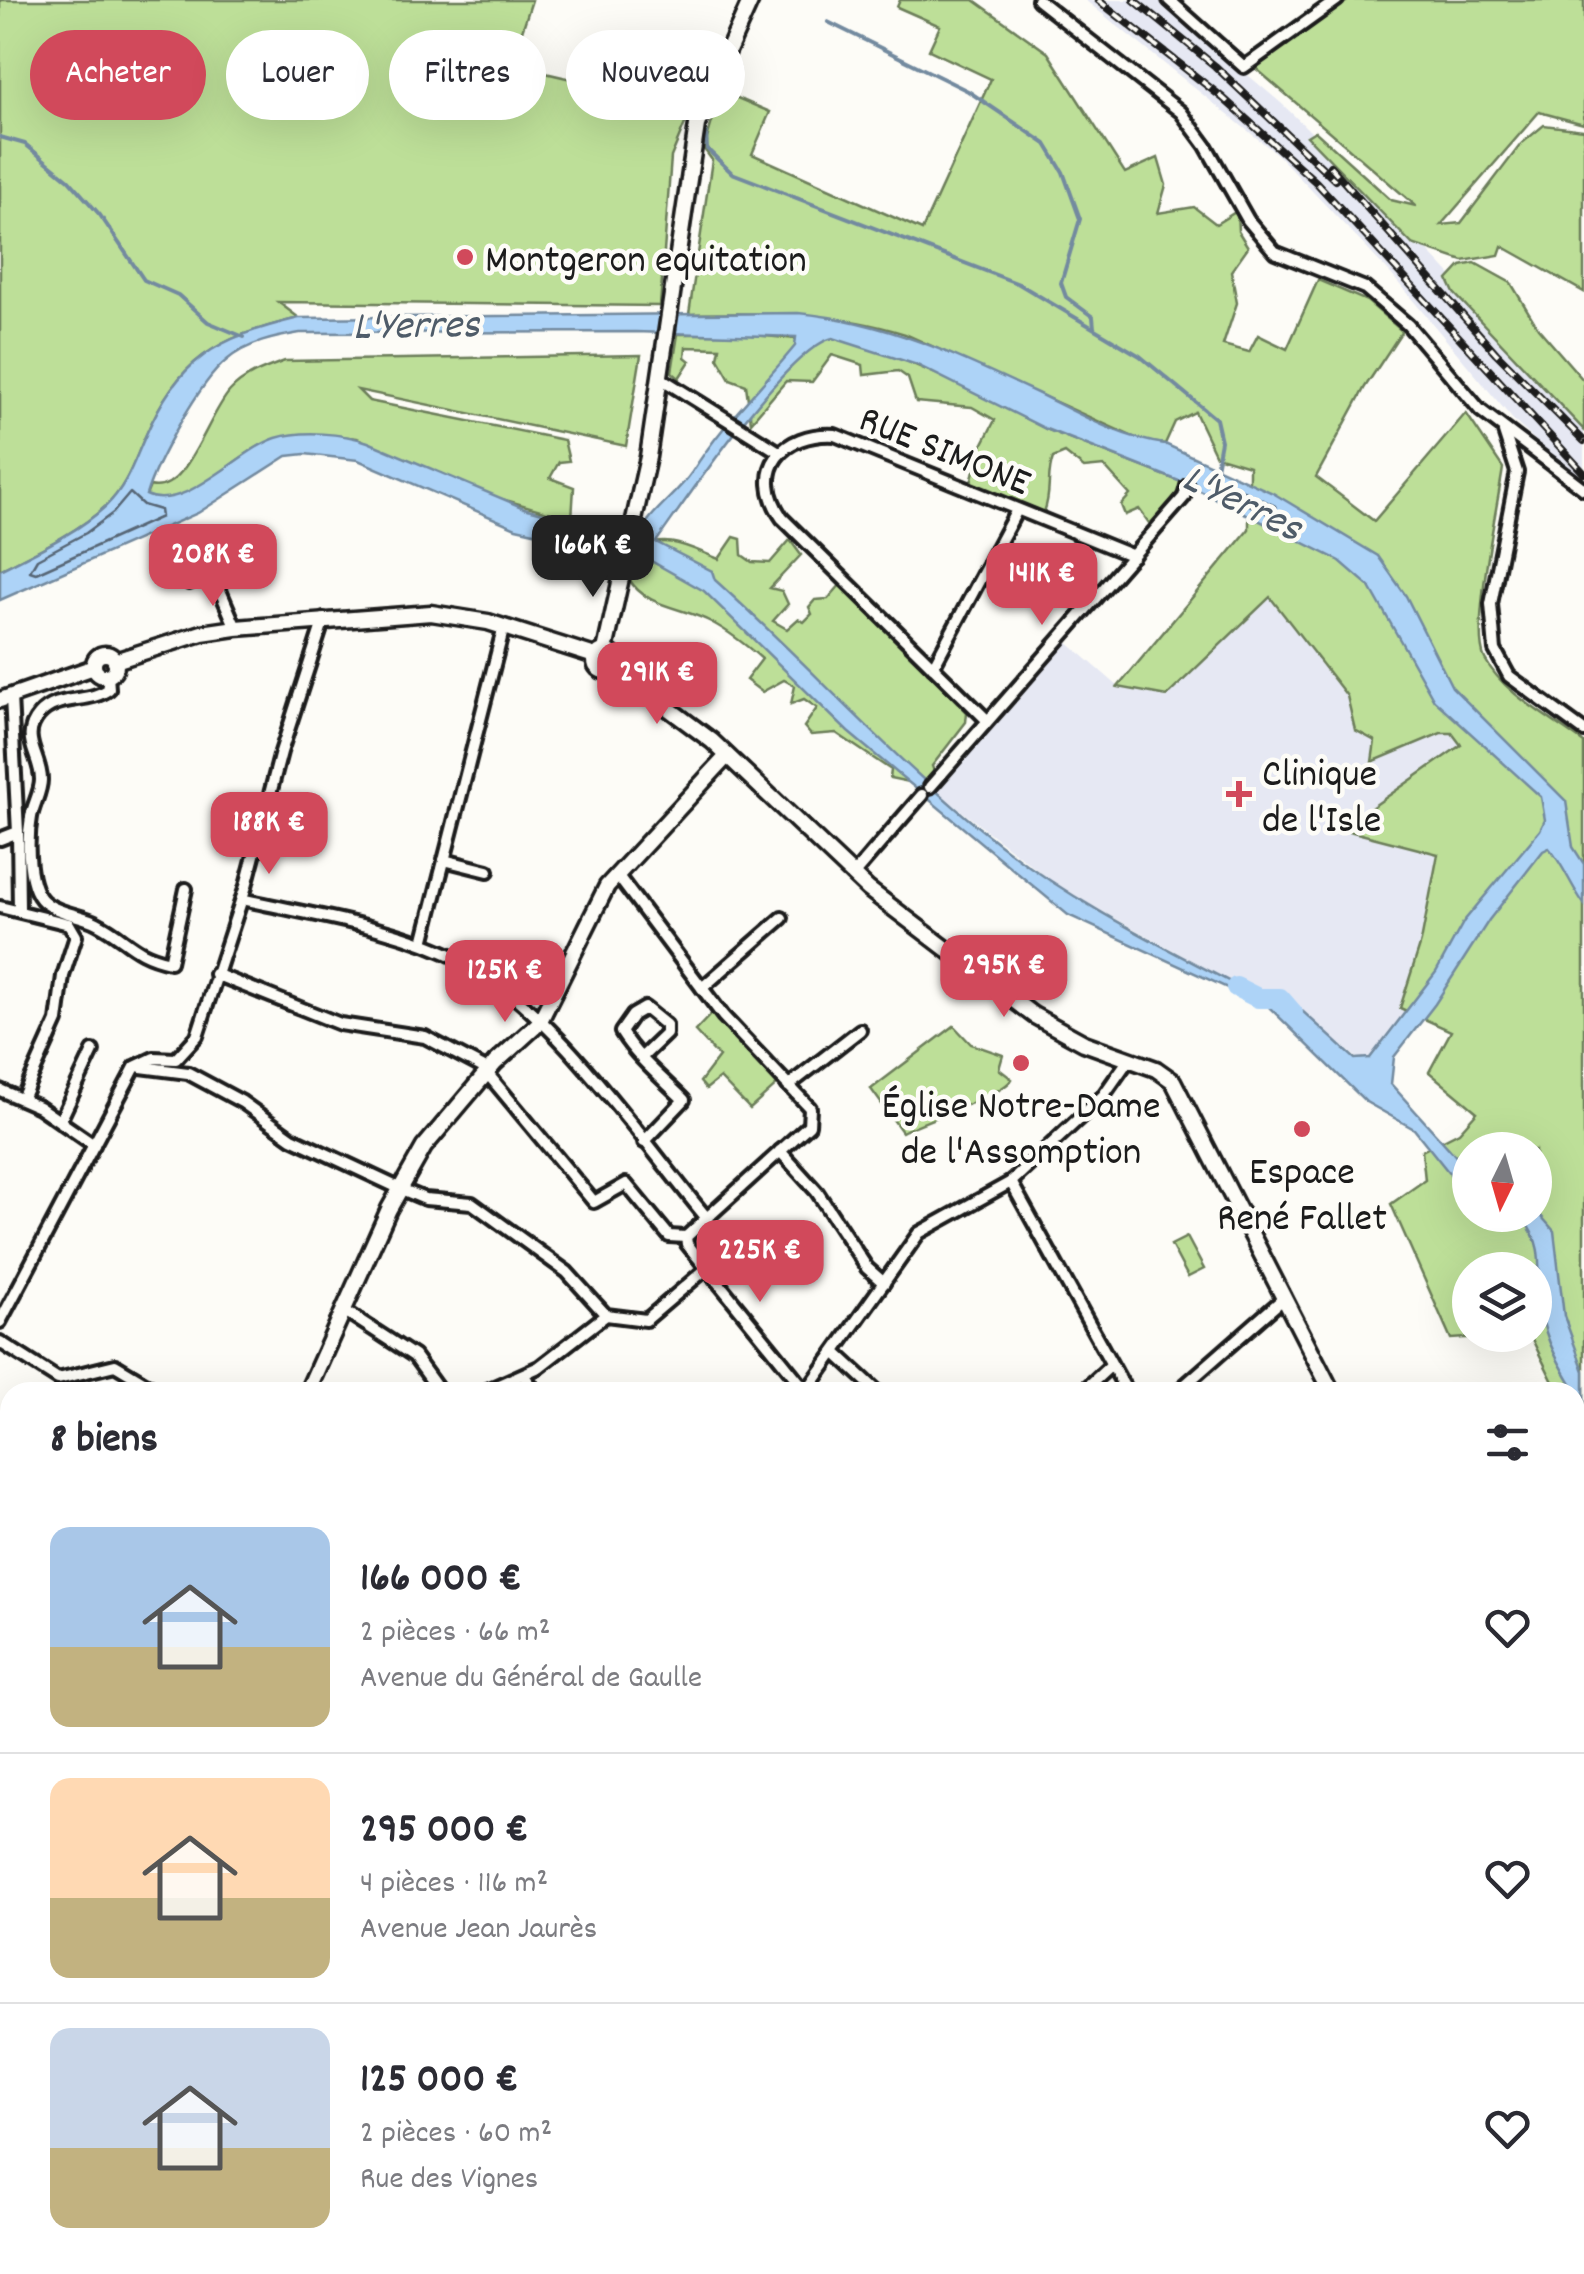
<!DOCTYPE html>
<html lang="fr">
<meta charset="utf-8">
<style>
:root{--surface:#fff;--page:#f2f2f3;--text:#2b2b33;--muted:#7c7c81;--line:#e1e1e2;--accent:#d1495b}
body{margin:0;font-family:Dekko,sans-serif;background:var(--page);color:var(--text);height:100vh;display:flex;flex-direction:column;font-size:38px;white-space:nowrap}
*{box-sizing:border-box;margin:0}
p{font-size:32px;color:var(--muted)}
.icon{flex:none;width:55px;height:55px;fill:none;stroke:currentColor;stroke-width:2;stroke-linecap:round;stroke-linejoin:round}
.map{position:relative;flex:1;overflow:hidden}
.sheet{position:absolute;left:0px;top:1382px;width:1585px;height:892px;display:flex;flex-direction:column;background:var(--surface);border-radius:30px 30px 0 0;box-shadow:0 10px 40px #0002}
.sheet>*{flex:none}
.banner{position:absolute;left:30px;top:30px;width:1000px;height:90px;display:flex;gap:20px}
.needle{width:65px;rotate:185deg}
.tools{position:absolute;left:1452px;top:1132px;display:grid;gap:20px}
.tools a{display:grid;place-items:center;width:100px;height:100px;border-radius:50%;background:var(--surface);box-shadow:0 10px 40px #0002;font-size:50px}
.price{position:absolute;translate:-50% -85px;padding:0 22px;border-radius:20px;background:var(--accent);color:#fff;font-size:32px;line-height:65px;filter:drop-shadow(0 2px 5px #0008)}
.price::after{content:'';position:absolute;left:50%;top:60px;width:30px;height:22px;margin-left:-15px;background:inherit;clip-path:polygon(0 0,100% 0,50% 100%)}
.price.on{background:#222;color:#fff}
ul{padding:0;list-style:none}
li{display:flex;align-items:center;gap:30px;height:250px;padding:0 50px}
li+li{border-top:2px solid var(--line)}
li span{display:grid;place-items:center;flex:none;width:280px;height:200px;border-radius:20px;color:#555}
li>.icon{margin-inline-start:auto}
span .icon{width:120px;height:120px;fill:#fffc;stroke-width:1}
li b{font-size:42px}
h2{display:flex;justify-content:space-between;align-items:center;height:120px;padding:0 50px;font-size:42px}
.pill{padding:0 35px;border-radius:45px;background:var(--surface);box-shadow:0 10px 40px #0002;font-size:35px;line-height:90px}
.pill.on{background:var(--accent);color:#fff}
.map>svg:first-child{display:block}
</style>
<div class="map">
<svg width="1584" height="2274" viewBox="0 0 1584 2274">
<rect width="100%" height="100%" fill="#fdfcf7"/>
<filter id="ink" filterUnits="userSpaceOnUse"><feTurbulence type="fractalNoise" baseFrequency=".01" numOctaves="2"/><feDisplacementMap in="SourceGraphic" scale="20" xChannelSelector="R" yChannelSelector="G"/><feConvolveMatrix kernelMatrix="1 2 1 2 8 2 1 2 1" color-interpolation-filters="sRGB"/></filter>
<g filter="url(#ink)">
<!-- built -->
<g fill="#e6e8f3">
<polygon points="1085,0 1159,0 1281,103 1369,188 1584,417 1584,484 1515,422 1390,273 1278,155"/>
<polygon points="1264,530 1541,798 1406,1010 1370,1058 1362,1062 1281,995 1266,1001 1063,890 936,791 1066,641 1119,687"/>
</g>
<!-- green -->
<g fill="#bddf98" stroke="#6c7e5a" stroke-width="2.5" fill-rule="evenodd">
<path d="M0,0H532L511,65L692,107L671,157L660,306L278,302L299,318C216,338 179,358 144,439C133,464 126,487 106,506C77,533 35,552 0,570Z"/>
<path d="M900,0H974L1048,53L1125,173L1158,158L1166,185L1158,213L1194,207L1216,224L1237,211L1238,231L1248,247L1231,271L1237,303L1223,345L1249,352L1258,335L1287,349L1318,280L1367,301L1402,331L1365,387L1316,477L1374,521L1466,413L1503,468C1498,504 1470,631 1485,659C1504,695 1553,719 1584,743V1446L1575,1428V1392H1558L1530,1335H1535V1270H1470V1335H1511L1451,1339L1391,1204L1425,1180L1422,1151L1459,1132L1477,1112L1429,1072L1451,1031L1400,1008L1421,942L1438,854L1341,829L1461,745L1452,733H1441L1372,762L1375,741L1355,730L1347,696L1270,597L1167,696L1118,687L1249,529V466L1216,456L1195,412L1175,422L1165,444L1142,441L905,334C833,311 764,313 689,314L712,160L704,149L721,91L770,112L752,154L922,230L991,79L929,50L940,26L897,7ZM1470,1150H1535V1215H1470Z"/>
<polygon points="1349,0 1584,0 1584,124 1539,112 1441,225 1461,223 1521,144 1544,125 1584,130 1584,292 1502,246 1499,255 1463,261 1412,244 1307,136 1315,131 1391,200 1416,206 1253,66"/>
<polygon points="1475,263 1511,283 1538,328 1584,381 1584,430 1454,293 1448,280 1461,266"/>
<path d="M678,334H743L818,341L833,338L883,351L957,383L1046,429L1184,483L1152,527L1139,509L1125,515L1121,505L1130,495L1104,466L1084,468L1065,453L1053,458C1046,476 1052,493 1044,512L971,483L978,453L995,420L972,407L916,402L908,378L898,371L864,375L863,365L832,355L812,382L786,381L751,422L746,385L730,379L718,358L720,348L686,347L685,357L690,361L679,378L672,372Z"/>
<path d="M641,355L626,446L358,390L369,401L564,440L569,461L559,462L550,478L574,487L572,519L488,495L357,438C328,434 291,432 264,444C229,459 188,512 146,496L150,486C186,496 207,416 230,391C245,375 266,368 285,361Z"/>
<path d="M734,537L741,539L742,555L752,562L770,563L790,540L801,555L770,588L782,591L788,604L773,621L787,629L798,619L804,622L812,614L809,607L815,600L828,599L841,584L967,712L966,722L932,766L936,777L928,786L890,778L891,770L836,733L811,735L804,727L817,708L804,699L791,704L795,686L784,680L762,692L746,680L762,659C746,645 730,632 711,622C684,607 646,608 629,579L637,550C666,532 690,548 719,559Z"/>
<polygon points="713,1012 779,1083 750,1109 720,1078 706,1089 700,1082 719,1057 695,1031"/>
<path d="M954,1026L971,1044L1003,1055L999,1069L1012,1079C1002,1096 927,1119 902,1132L871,1089Z"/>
<polygon points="1187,1237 1204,1269 1188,1277 1171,1245"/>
<polygon points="554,2265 702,2265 711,2274 555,2274"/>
</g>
<!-- water -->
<g fill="#add3f7" stroke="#738a9f" stroke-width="2.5" fill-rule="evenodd">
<path d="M798,313C885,321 959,356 1037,393C1078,413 1119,438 1165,444L1273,493L1378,556L1406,596L1452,687L1566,801L1573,847L1584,864V904C1571,886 1563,864 1549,848L1543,851L1489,920L1435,1004L1394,1057L1391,1084L1470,1172V1199L1414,1129L1366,1102L1269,1007L1068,915L848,732L704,591L642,556L516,528L358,460L305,454L287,456L198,513L0,600V570C35,552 77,533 106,506C126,487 133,464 144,439C179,358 216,338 299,318ZM635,332L796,337L795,346C759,390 722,424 692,472C676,496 650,510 638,538L524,508L368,442C342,433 302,430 276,438C239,450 185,513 146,495C156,462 200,381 227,360C247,343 275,337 300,333ZM833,338L917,365L1046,429L1184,483L1340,561L1370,587L1434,700L1541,797L1545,820L1540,830L1464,921L1436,972L1370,1058L1355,1059L1289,999L1281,995L1266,1001C1175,952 1079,907 998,843C897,764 811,666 715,580L712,571L656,542C687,499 787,348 833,338Z"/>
<path d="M1535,1209L1554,1231L1564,1316L1584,1371V1405C1567,1376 1546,1346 1541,1312C1535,1279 1548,1249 1524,1221L1499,1215H1535Z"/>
</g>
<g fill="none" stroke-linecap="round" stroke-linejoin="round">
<!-- shore -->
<g stroke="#566574" stroke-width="2.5">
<polygon points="1222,481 1275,506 1277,513 1271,515 1217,490 1216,484"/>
<polygon points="130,493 143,505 160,510 161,517 36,573 30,571 37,559 86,533 113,513"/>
</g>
<!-- stream -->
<g stroke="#738a9f" stroke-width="4">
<polyline points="828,22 968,91 1046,144 1063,172 1080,219 1061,283 1066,297 1093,317 1094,328"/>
<polyline points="706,131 707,149 732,173 1019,284 1140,356 1216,419 1221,441 1216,468"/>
<polyline points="0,137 25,144 69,180 100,215 144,280 178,295 208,322 244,337"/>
</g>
<!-- river -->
<polyline stroke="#add3f7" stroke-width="20" points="1236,987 1258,998 1280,998 1293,1013"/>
<!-- street casing -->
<g stroke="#1c1c1c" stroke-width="18">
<g id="street">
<polyline points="1038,0 1181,112 1206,146 1248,220 1275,252 1365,288 1408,325 1480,410 1584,489"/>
<polyline points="1169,0 1244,67 1337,0"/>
<polyline points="662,379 779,452"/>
<polyline points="1504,432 1517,472 1491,604 1495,650 1509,676 1584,731"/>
<polyline points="213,574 236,628"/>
<polyline points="189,583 237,564"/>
<polyline points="933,667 1017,510"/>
<path d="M108,676L109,689C89,704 57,694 39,715C19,738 41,756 41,780C41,792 33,805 31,817C27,839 26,891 47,904C61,914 82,915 97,923C128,939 132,954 170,962L186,889"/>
<path d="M987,720L782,518C749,470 783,432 835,435L1133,556"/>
<polyline points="930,787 1184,497 1187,486"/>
<polyline points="18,832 19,910"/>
<polyline points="0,839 18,832 11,697"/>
<polyline points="444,860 488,871"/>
<polyline points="853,875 922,795"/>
<polyline points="618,876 723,1016 810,1108 809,1125 686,1237 687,1244 807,1392"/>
<path d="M242,899C315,916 396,926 463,961C553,1009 640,1138 706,1217"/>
<polyline points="0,907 69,924 76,936 63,976 57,1021 22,1099"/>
<polyline points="423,943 504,626"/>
<polyline points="215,974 340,1024 425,1037 482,1067 594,1202 626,1184 669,1236 686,1237"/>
<polyline points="702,988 782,918"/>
<path d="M641,1058L666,1034V1025L645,1008L633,1015L621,1032C637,1058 662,1078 684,1100L644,1142"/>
<polyline points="141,1067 188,1073 242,1102 292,1138 401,1189 425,1199 472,1203 567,1272 606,1315 646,1320 706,1269"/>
<polyline points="788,1086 860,1030"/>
<polyline points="0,1090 39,1107 94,1145"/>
<polyline points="60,1121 93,1051"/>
<polyline points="780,1151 817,1192 867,1268 884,1283"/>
<polyline points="1011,1182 1127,1392"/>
<polyline points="345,1311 414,1356 440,1392"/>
<polyline points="0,1322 135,1067 154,1058 176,1059 197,1036 246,886 281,752 324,619"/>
<polyline points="0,1342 58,1379 115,1365 160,1392"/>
<polyline points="837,1354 878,1392"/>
<polyline points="524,1376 536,1392"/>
<polyline points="483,1392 539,1367 606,1315"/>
<polyline points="806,1392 919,1233 1011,1182 1103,1096 1129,1059"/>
<polyline points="1082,1392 1110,1366"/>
<polyline points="1177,1392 1284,1298"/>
<polyline points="0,1490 10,1496"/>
<polyline points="0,1658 10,1662"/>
<polyline points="1575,1801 1584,1798"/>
<polyline points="0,1816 9,1793"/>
<polyline points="1575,2093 1584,2097"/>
<polyline points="1575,2240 1584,2246"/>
<polyline points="281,2265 323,2274"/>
<polyline points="949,2265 963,2274"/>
<polyline points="1285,2265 1299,2274"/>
<polyline points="241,2274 243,2265"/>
<polyline points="381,2274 384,2265"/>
<polyline points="429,2274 432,2265"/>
<polyline points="545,2274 545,2265"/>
<polyline points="1201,2274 1208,2265"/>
</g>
</g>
<!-- secondary casing -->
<g stroke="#1c1c1c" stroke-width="21">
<g id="secondary">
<circle cx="718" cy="73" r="12"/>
<polyline points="723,62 751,0"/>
<polyline points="605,650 648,457 697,125 713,84"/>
<circle cx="605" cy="661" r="10"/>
<circle cx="105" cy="665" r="11"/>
<polyline points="115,661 202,633 236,628 431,613 488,622 595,656"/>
<polyline points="613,667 712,741 868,889 1033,1015 1084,1043 1156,1069 1173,1081 1332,1392"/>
<polyline points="0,700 94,667"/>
<polyline points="307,1392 389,1209 424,1147 495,1063 539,1023 607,886 727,756"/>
<polyline points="1575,1861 1584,1876"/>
<polyline points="0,2171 10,2154"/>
<polyline points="0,2224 10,2231"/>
<polyline points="0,2240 10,2243"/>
<polyline points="58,2265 71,2274"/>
</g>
</g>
<!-- street -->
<use href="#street" stroke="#fdfcf7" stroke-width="10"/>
<!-- secondary -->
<use href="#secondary" stroke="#fdfcf7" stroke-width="14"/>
<!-- rail casing -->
<g stroke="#1c1c1c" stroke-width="8">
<g id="rail">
<polyline points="1098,0 1223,98 1316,182 1584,473"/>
<polyline points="1134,0 1215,66 1335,180"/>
<polyline points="1330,166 1496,353 1584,441"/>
</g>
</g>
<!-- rail -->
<use href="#rail" stroke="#fdfcf7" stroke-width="4" stroke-dasharray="11" stroke-linecap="butt"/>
</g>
</g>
<!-- markers -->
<g fill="#d1495b" stroke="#fdfcf7" stroke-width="4">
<circle cx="465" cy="257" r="10"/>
<path d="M1234 779h10v10h10v10h-10v10h-10v-10h-10v-10h10z"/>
<circle cx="1021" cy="1063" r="10"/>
<circle cx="1302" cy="1129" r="10"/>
</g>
<g text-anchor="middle" stroke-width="9" stroke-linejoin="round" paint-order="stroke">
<!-- poi labels -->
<g font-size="40" fill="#1c1c1c" stroke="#fdfcf7" text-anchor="start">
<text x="485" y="271">Montgeron equitation</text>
<text x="1262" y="785">Clinique<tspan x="1262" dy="46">de l'Isle</tspan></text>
<text x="1021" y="1117" text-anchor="middle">Église Notre-Dame<tspan x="1021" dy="46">de l'Assomption</tspan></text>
<text x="1302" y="1183" text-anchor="middle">Espace<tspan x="1302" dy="46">René Fallet</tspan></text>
</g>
<!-- street labels -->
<g font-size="40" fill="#1c1c1c" stroke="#fdfcf7">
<text transform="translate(946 448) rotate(22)" y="14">RUE SIMONE</text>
</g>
<!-- water labels -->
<g font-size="42" font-style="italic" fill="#4f5c69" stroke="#fdfcf7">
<text transform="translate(416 322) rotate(-1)" y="15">L'Yerres</text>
<text transform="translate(1244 500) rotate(26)" y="15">L'Yerres</text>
</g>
</g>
</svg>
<div class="tools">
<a><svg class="needle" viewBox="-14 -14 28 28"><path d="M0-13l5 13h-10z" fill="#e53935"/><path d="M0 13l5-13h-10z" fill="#7c7c81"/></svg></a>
<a><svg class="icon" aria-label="layers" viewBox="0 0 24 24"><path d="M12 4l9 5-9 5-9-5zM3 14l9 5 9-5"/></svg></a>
</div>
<b class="price on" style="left:593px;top:600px">166K €</b>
<b class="price" style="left:213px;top:609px">208K €</b>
<b class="price" style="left:1042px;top:628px">141K €</b>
<b class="price" style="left:657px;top:727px">291K €</b>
<b class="price" style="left:269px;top:877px">188K €</b>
<b class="price" style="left:1004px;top:1020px">295K €</b>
<b class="price" style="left:505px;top:1025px">125K €</b>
<b class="price" style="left:760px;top:1305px">225K €</b>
<div class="banner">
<a class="pill on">Acheter</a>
<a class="pill">Louer</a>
<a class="pill">Filtres</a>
<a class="pill">Nouveau</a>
</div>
<section class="sheet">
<h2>8 biens<svg class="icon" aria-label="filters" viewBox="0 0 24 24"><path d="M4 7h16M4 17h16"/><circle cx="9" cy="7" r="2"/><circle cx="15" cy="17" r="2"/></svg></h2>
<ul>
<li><span style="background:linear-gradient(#a9c7e8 60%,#c2b280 0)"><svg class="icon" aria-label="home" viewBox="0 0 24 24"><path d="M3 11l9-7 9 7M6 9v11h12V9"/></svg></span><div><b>166 000 €</b><p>2 pièces · 66 m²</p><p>Avenue du Général de Gaulle</p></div><svg class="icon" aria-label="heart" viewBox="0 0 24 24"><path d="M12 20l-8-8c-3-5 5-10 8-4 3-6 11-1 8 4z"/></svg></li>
<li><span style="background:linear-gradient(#ffd9b3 60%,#c2b280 0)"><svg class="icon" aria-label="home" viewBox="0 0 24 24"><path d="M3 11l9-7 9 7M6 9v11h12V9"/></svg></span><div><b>295 000 €</b><p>4 pièces · 116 m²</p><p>Avenue Jean Jaurès</p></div><svg class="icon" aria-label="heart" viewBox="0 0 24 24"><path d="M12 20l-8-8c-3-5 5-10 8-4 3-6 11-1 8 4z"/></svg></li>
<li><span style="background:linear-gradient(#c9d6e8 60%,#c2b280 0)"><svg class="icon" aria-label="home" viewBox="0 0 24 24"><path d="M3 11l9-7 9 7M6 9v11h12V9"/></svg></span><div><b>125 000 €</b><p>2 pièces · 60 m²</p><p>Rue des Vignes</p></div><svg class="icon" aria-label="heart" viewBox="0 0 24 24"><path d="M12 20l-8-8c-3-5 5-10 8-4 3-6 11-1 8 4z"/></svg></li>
</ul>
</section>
</div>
